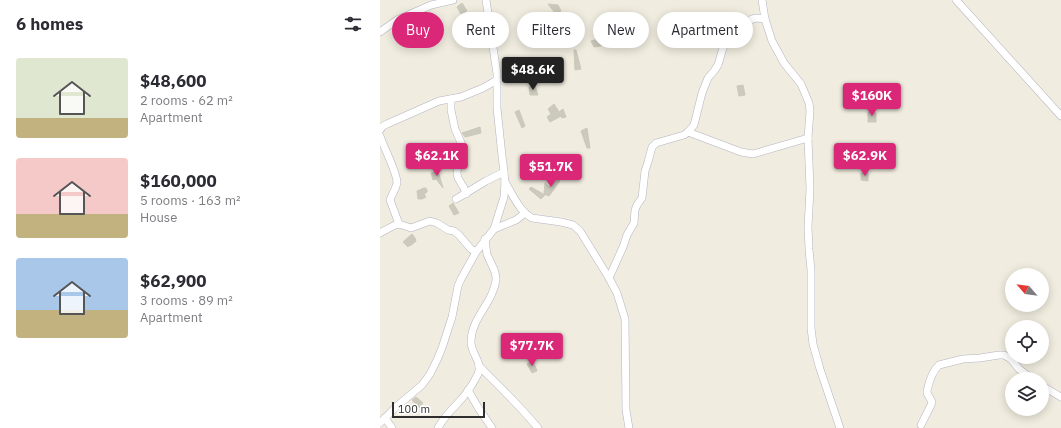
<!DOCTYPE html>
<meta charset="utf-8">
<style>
:root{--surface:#fff;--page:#f7f7f7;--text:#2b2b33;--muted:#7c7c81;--accent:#db2777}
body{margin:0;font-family:"IBM Plex Sans",sans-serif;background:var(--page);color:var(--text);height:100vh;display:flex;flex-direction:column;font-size:15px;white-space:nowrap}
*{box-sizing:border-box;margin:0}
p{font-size:13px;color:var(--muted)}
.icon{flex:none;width:22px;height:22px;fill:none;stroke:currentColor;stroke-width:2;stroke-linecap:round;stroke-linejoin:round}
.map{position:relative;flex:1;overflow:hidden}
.drawer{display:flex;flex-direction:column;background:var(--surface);width:380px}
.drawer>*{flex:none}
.guide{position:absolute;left:12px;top:12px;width:380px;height:36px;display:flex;gap:8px}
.needle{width:26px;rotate:298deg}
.buttons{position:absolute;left:625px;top:268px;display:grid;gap:8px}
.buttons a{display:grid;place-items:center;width:44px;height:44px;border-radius:50%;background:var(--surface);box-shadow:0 2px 10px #0003;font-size:20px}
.scale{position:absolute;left:12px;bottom:10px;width:93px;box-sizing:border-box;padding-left:4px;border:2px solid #2e2e2e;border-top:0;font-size:11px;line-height:14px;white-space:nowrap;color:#2e2e2e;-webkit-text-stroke:3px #fff;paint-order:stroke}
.price{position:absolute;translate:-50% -34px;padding:0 9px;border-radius:4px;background:var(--accent);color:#fff;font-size:13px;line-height:26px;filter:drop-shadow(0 1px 2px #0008)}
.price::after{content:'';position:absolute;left:50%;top:24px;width:12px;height:9px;margin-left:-6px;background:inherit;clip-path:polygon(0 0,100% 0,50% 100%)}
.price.active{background:#222;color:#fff}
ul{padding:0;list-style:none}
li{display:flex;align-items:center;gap:12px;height:100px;padding:0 16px}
li span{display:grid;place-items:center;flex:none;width:112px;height:80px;border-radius:4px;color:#555}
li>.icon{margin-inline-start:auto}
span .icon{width:48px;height:48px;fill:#fffc;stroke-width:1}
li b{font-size:17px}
h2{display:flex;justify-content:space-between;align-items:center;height:48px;padding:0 16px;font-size:17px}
.tag{padding:0 14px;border-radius:18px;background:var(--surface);box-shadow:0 2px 10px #0003;font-size:14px;line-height:36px}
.tag.active{background:var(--accent);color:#fff}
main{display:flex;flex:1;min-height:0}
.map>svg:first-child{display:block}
</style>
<main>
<section class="drawer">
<h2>6 homes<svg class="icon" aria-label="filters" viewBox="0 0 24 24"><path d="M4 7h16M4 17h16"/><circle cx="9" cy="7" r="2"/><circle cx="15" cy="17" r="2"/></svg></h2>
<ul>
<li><span style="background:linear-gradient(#dfe7d0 75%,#c2b280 0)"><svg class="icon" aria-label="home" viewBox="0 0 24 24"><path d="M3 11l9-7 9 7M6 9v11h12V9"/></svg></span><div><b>$48,600</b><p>2 rooms · 62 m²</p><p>Apartment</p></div></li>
<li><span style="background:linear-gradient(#f6c9c9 70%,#c2b280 0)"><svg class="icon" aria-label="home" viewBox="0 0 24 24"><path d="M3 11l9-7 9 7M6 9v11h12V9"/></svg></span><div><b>$160,000</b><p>5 rooms · 163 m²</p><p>House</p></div></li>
<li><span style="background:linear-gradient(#a9c7e8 65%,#c2b280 0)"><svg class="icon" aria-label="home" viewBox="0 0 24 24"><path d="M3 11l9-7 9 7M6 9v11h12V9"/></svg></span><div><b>$62,900</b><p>3 rooms · 89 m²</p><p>Apartment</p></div></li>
</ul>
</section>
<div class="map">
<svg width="681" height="428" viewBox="0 0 681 428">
<rect width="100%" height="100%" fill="#f0ecdf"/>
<!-- building -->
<g fill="#cbcabd" stroke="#ccc9b8">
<polygon points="82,3 87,11 81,14 77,7"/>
<polygon points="168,4 178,5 181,11 175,13"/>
<polygon points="176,16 183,29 180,31 172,18"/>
<polygon points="124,22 126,28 124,29 125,32 121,34 120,33 116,35 115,27"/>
<polygon points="171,27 176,27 178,46 174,46"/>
<polygon points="219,39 239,41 241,45 221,45 221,46 214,47 211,41"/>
<polygon points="194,50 196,50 201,69 195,70"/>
<polygon points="363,85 365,95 359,96 357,86"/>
<polygon points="155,86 158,95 150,95 149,87"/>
<polygon points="174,104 179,112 183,109 186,117 182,118 181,116 170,122 167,117 171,114 168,109"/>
<polygon points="139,110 145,126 142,128 135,112"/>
<polygon points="488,112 496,113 496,122 488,122"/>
<polygon points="100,127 101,133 85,137 82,133"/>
<polygon points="207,128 210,148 207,148 201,131"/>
<polygon points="66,146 67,152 61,155 57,147"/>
<polygon points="58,171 63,188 56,179 53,180 51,173"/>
<polygon points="481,173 488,173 488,181 481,180"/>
<polygon points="178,179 180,181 169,196 164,194 165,183 169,187"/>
<polygon points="151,187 165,195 161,199 149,189"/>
<polygon points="44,188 46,188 47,190 47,192 44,194 46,197 42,199 38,199 37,191"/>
<polygon points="73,203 79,213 74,215 69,206"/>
<polygon points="32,234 35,238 36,241 30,246 29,245 28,247 23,242"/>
<polygon points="153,361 157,371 152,373 147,364"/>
<polygon points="36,397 43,403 39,408 32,400"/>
</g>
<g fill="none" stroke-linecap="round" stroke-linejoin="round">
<!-- minor casing -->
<g stroke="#b3b3c2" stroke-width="8">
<g id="minor">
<polyline points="382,0 385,19 392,41 404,63 421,84 429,103 430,111 428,138 430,189 428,227 429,249 431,270 431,328 433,344 440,369 460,428"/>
<polyline points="576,0 681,116"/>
<polyline points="0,32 17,20 51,5 73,0"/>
<polyline points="71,99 71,110 75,129 82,145 78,161 77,174 78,178 84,188 86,194"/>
<polyline points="0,130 3,126 7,124 59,101 81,97 103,88 117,80"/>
<polyline points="308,132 361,152 373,154 428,138"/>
<path d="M0,136C4,148 16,170 17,182C17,187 12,194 10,200L19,224"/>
<path d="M125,182C133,195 139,211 152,218L181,222L193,225L200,231L229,278L237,293L245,319L246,410L249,428"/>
<polyline points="76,199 106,181 124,172"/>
<polyline points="114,229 136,220 145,213"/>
<polyline points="0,233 15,225 19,224 31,228 50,221 57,223 68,230 74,231 79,235 91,249 96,252"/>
<polyline points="229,278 243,247 247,235 254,223 255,210 257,205 262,198 265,171 268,162 272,147 276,143 304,135 308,132 314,125 322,93 328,78 334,71 338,65 343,48 347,40 352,33 366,24 372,19 377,18 385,19"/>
<path d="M99,366C119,386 140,406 158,428"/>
<polyline points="662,386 681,397"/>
<polyline points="88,390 99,409 112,428"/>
<polyline points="5,418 12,428"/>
<polyline points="0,423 17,406 42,385 50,374 57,360 62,348 72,317 78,286 81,279 96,252 114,229 124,197 125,182 124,172 122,156 117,108 117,74 106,0"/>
<path d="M541,425L551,405L552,402L547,393V391C549,382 552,371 559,365L583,359L600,358L619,355H624L631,359L639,369L652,379"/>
<path d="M58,428C63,419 69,412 77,404C85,396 93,384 98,374C103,362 91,354 91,342C91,318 113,303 116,280C117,271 110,263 107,254C106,249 106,244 105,239"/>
</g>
</g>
<!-- minor -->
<use href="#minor" stroke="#fff" stroke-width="7"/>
</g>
</svg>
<div class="buttons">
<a><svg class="needle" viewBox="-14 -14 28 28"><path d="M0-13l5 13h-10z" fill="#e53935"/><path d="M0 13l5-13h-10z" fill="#7c7c81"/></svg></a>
<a><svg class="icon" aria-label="locate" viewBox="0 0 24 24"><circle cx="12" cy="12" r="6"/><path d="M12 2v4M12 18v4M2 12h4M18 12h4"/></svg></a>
<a><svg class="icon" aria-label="layers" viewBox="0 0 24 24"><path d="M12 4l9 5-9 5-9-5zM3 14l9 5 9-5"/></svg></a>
</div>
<div class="scale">100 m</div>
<b class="price active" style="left:153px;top:91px">$48.6K</b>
<b class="price" style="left:492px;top:117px">$160K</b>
<b class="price" style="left:57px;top:177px">$62.1K</b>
<b class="price" style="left:485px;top:177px">$62.9K</b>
<b class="price" style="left:171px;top:188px">$51.7K</b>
<b class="price" style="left:152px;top:367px">$77.7K</b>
<div class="guide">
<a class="tag active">Buy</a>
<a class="tag">Rent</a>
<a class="tag">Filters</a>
<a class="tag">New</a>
<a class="tag">Apartment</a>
</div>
</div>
</main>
